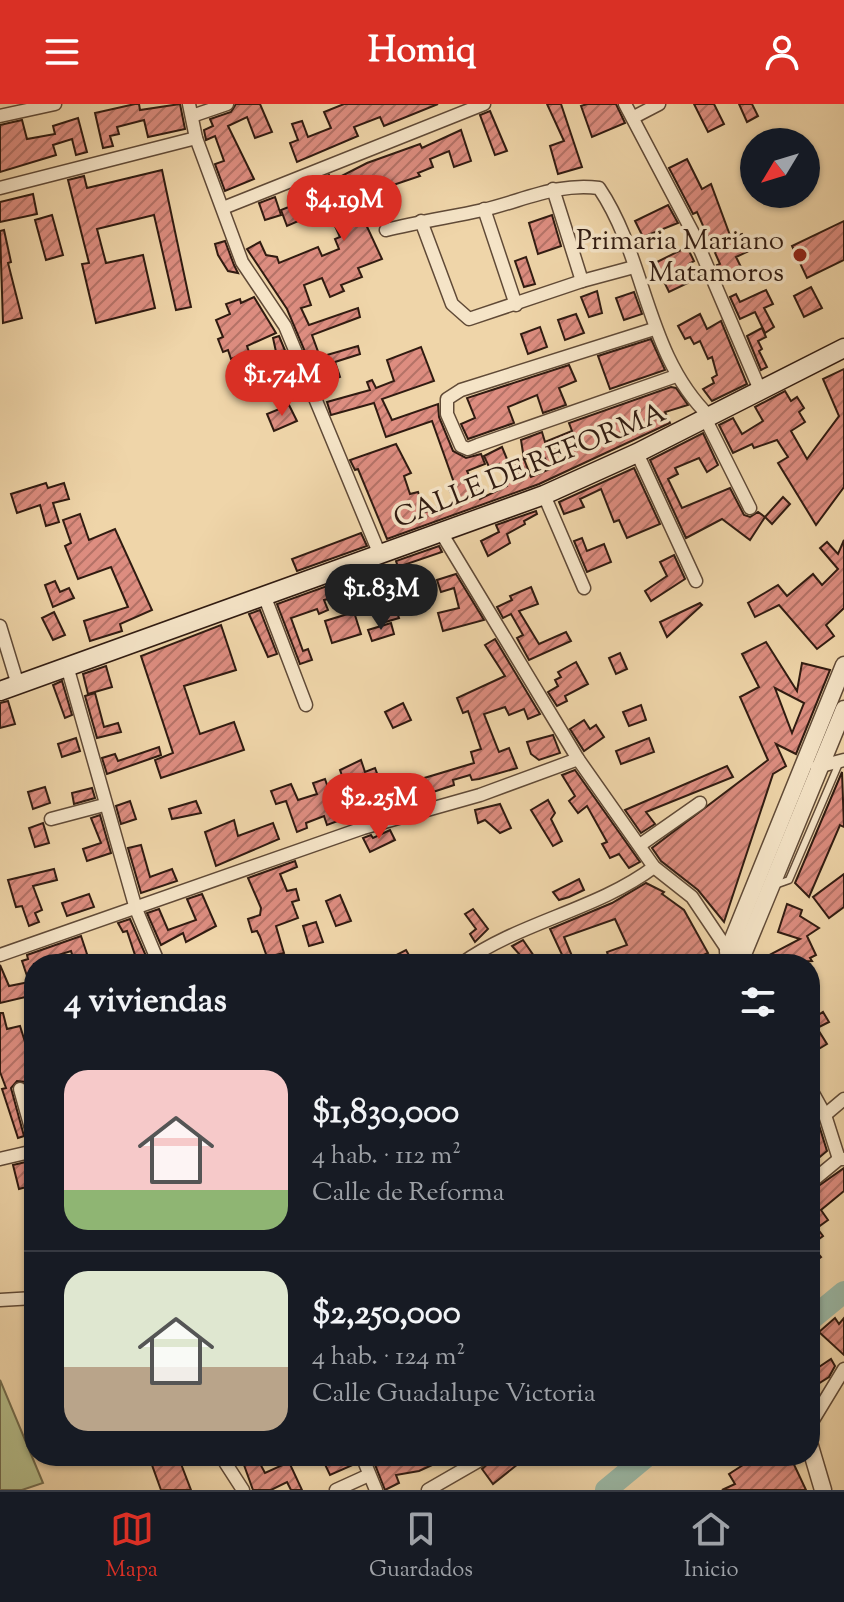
<!DOCTYPE html>
<html lang="es">
<meta charset="utf-8">
<style>
:root{--surface:#171b24;--page:#20242c;--text:#f1f3f6;--muted:#9ea1a6;--line:#363941;--accent:#d93025}
body{margin:0;font-family:"Sorts Mill Goudy",serif;background:var(--page);color:var(--text);height:100vh;display:flex;flex-direction:column;font-size:30px;white-space:nowrap}
*{box-sizing:border-box;margin:0}
p{font-size:26px;color:var(--muted)}
.icon{flex:none;width:44px;height:44px;fill:none;stroke:currentColor;stroke-width:2;stroke-linecap:round;stroke-linejoin:round}
.map{position:relative;flex:1;overflow:hidden}
.sheet{position:absolute;left:24px;top:850px;width:796px;height:512px;display:flex;flex-direction:column;background:var(--surface);border-radius:32px;box-shadow:0 2px 6px #0004}
.sheet>*{flex:none}
.needle{width:52px;rotate:232deg}
.tools{position:absolute;left:740px;top:24px;display:grid;gap:16px}
.tools a{display:grid;place-items:center;width:80px;height:80px;border-radius:50%;background:var(--surface);box-shadow:0 2px 6px #0004;font-size:40px}
.price{position:absolute;translate:-50% -68px;padding:0 18px;border-radius:28px;background:var(--accent);color:#fff;font-size:26px;line-height:52px;filter:drop-shadow(0 2px 4px #0008)}
.price::after{content:'';position:absolute;left:50%;top:48px;width:24px;height:18px;margin-left:-12px;background:inherit;clip-path:polygon(0 0,100% 0,50% 100%)}
.price.active{background:#222;color:#fff}
ul{padding:0;list-style:none}
li{display:flex;align-items:center;gap:24px;height:200px;padding:0 40px}
li+li{border-top:2px solid var(--line)}
li span{display:grid;place-items:center;flex:none;width:224px;height:160px;border-radius:24px;color:#555}
li>.icon{margin-inline-start:auto}
span .icon{width:96px;height:96px;fill:#fffc;stroke-width:1}
li b{font-size:34px}
h2{display:flex;justify-content:space-between;align-items:center;height:96px;padding:0 40px;font-size:34px}
header{display:flex;justify-content:space-between;align-items:center;height:104px;padding:0 40px;background:var(--accent);color:#fff;font-size:36px;font-weight:800}
.menu{display:flex;justify-content:space-around;align-items:center;height:112px;border-top:2px solid var(--line);background:var(--surface);font-size:22px;color:var(--muted)}
.menu a{display:grid;justify-items:center;gap:4px}
.menu .active{color:var(--accent)}
.map>svg:first-child{display:block}
</style>
<header><svg class="icon" aria-label="menu" viewBox="0 0 24 24"><path d="M4 6h16M4 12h16M4 18h16"/></svg>Homiq<svg class="icon" aria-label="person" viewBox="0 0 24 24"><circle cx="12" cy="8" r="4"/><path d="M4 21q1-7 8-7t8 7"/></svg></header>
<div class="map">
<svg width="844" height="1386" viewBox="0 0 844 1386">
<defs>
<pattern id="building-hatch" width="6" height="6" patternUnits="userSpaceOnUse" patternTransform="scale(2)"><rect width="6" height="6" fill="#dd8d80"/><path d="M-1 1l2-2M0 6l6-6M5 7l2-2" fill="none" stroke="#b47267"/></pattern>
</defs>
<rect width="100%" height="100%" fill="#efd5a9"/>
<filter id="stains"><feTurbulence type="fractalNoise" baseFrequency=".0025" numOctaves="4"/><feColorMatrix values="0 0 0 0 .2 0 0 0 0 .09 0 0 0 0 .02 0 0 0 .5 -.17"/></filter>
<radialGradient id="worn" r=".72"><stop offset=".6" stop-color="#630" stop-opacity="0"/><stop offset="1" stop-color="#630" stop-opacity=".3"/></radialGradient>
<!-- park -->
<polygon fill="#b5be8b" stroke="#726c4e" stroke-width="2" points="0,1276 43,1379 22,1386 0,1386"/>
<g fill="none" stroke-linecap="round" stroke-linejoin="round">
<!-- river -->
<g stroke="#9ab9a7" stroke-width="22">
<polyline points="810,1216 844,1188"/>
<polyline points="606,1386 647,1352"/>
</g>
</g>
<!-- building -->
<g fill="url(#building-hatch)" stroke="#301b11" stroke-width="2" fill-rule="evenodd">
<polygon points="135,0 139,0 140,6 180,0 185,25 148,33 144,16 117,23 119,30 110,32 113,42 103,44 95,9"/>
<polygon points="236,0 260,0 272,28 255,34 247,13 228,22 254,75 225,87 215,60 224,57 215,32 206,36 204,26 213,22 210,15 231,8"/>
<polygon points="344,0 438,0 384,22 380,13 354,23 358,32 297,58 290,39 298,36 292,20 302,17 308,33 331,24 324,8"/>
<polygon points="547,0 561,0 582,63 558,70 550,42 564,37"/>
<polygon points="587,0 616,0 625,19 592,33 581,2"/>
<polygon points="694,0 714,0 724,20 708,28"/>
<polygon points="739,0 752,0 758,12 747,18"/>
<polygon points="490,7 507,47 495,51 480,11"/>
<polygon points="78,14 87,48 76,51 72,35 53,41 56,51 0,68 0,21 22,16 27,35 55,30 53,22"/>
<polygon points="461,26 471,57 454,63 449,47 430,55 433,63 418,69 420,72 343,98 349,118 363,114 382,155 358,164 362,173 341,181 344,187 330,193 322,174 304,181 311,201 301,204 309,221 358,204 360,213 312,231 320,253 358,242 360,250 335,258 340,273 319,281 287,205 247,145 260,138 266,151 277,153 279,159 318,143 322,152 339,145 335,135 340,133 320,89 297,99 292,86 329,71 332,77 367,59 420,40 422,44"/>
<polygon points="687,55 702,85 711,80 731,134 742,130 751,146 736,153 741,163 721,172 717,161 720,160 697,108 693,110 669,64"/>
<polygon points="162,66 191,203 176,206 154,111 97,125 106,159 143,151 155,204 96,219 82,160 89,159 68,76 84,72 87,84"/>
<polygon points="33,90 37,110 0,118 0,98"/>
<polygon points="275,93 281,111 265,116 259,99"/>
<polygon points="296,100 303,115 287,122 281,106"/>
<polygon points="668,101 678,119 643,133 635,117"/>
<polygon points="52,111 63,151 46,156 35,116"/>
<polygon points="552,111 561,142 538,150 529,119"/>
<polygon points="844,117 844,156 807,174 792,142"/>
<polygon points="4,126 11,158 8,159 22,214 3,219 0,127"/>
<polygon points="225,137 234,161 238,169 228,167 218,151 215,140"/>
<polygon points="687,143 694,157 689,160 696,175 669,188 655,159"/>
<polygon points="526,153 535,180 524,183 515,157"/>
<polygon points="811,183 822,204 804,213 794,192"/>
<polygon points="766,186 773,200 764,204 774,223 765,229 755,208 740,215 730,193 736,190 740,198"/>
<polygon points="597,187 602,209 589,213 581,193"/>
<polygon points="634,188 642,210 624,216 616,194"/>
<polygon points="254,193 276,229 247,242 249,248 231,255 228,246 223,248 218,235 223,233 216,216 230,210 226,200 240,195 241,199"/>
<polygon points="576,210 584,229 565,236 558,216"/>
<polygon points="700,210 707,225 721,217 747,280 712,297 703,285 714,279 712,274 717,271 712,253 708,255 700,237 694,240 690,233 685,235 678,222"/>
<polygon points="540,223 547,243 528,250 521,230"/>
<polygon points="762,224 766,233 758,237 762,245 759,247 767,263 761,266 747,232"/>
<polygon points="279,232 301,285 281,291 271,275 254,280 257,290 244,294 234,270 278,257 273,234"/>
<polygon points="651,235 665,266 610,285 598,252"/>
<path d="M421,243L434,277L382,295L392,316L438,300L439,313L453,347L466,354L481,350L485,360L467,367L480,395L507,382L499,360L490,365L484,352L502,343L509,360L524,355L521,336L542,328L545,338L572,327L569,319L671,283L676,284L688,301L665,308L670,319L539,380L387,435L358,365L355,366L350,356L396,340L411,369L404,372L410,390L418,388L425,408L455,398L449,385L453,383V376L432,317L386,333L374,299L331,311L327,298L370,286L367,278L372,276L376,284L394,277L387,256ZM542,349L550,365L531,373L524,355Z"/>
<polygon points="569,261 576,277 559,284 566,301 543,309 537,291 508,303 514,319 468,335 461,320 475,314 467,294"/>
<polygon points="844,265 844,383 816,421 778,359 788,353 777,336 754,344 752,340 733,349 719,321 733,314 742,330 763,317 755,303 785,287 791,297 797,293 804,304 799,308 805,318 791,327 807,355 839,312 823,275"/>
<polygon points="289,301 297,317 274,327 267,310"/>
<polygon points="703,329 718,361 707,368 699,354 675,364 678,370 668,375 682,404 730,384 744,411 750,413 758,408 765,413 750,436 722,415 686,434 650,356"/>
<polygon points="634,364 660,420 627,434 619,416 614,418 601,385 580,395 584,403 564,410 559,398"/>
<polygon points="46,379 48,384 64,379 69,395 53,399 59,418 46,422 40,401 17,409 11,390"/>
<polygon points="783,393 790,400 772,420 765,413"/>
<polygon points="536,407 537,410 524,417 525,420 507,430 510,439 488,452 481,437 499,428 496,421"/>
<polygon points="80,410 89,436 115,425 152,506 120,520 122,527 90,537 84,517 128,503 111,463 78,475 65,442 71,439 63,416"/>
<polygon points="361,429 367,442 297,467 292,455"/>
<polygon points="582,434 587,447 604,440 611,458 587,468 574,437"/>
<polygon points="844,436 844,504 826,521 834,532 817,545 779,501 755,513 748,499 778,481 787,492 813,470 822,481 838,465 820,444 827,438 838,450"/>
<polygon points="439,442 442,448 398,463 396,457"/>
<polygon points="674,451 685,475 651,497 645,487 667,472 660,458"/>
<polygon points="380,463 399,514 382,519 369,485 324,496 328,506 319,510 317,505 291,514 303,547 308,545 312,556 300,560 277,500"/>
<polygon points="456,470 484,516 443,527 438,509 459,504 454,484 441,488 437,476"/>
<polygon points="55,477 60,488 69,484 74,494 53,503 45,481"/>
<polygon points="531,483 538,500 519,507 539,540 566,528 571,537 529,556 517,534 523,531 511,510 503,514 497,503 512,496 510,492"/>
<polygon points="700,499 702,501 667,533 660,518"/>
<polygon points="260,506 277,550 268,553 249,510"/>
<polygon points="54,508 65,531 53,536 42,514"/>
<polygon points="354,508 361,530 332,539 325,517"/>
<polygon points="391,519 394,530 372,537 368,526"/>
<polygon points="221,521 236,566 184,582 200,630 234,618 244,646 161,674 155,656 173,649 141,552"/>
<polygon points="495,535 540,610 528,615 524,605 509,611 505,603 484,610 499,648 509,644 517,664 479,675 472,676 470,671 453,676 454,681 427,690 421,675 474,659 471,648 481,645 468,607 463,609 457,594 505,572 485,541"/>
<path d="M766,538L797,587L802,559L830,566L796,650L776,640L786,662L773,670L724,818L698,786L661,757L652,744L768,656L740,593L759,583L742,550ZM775,584L804,599L792,629Z"/>
<polygon points="620,549 627,565 616,570 609,554"/>
<polygon points="576,558 588,580 565,592 567,597 557,602 548,588 558,582 555,576 561,573 558,568"/>
<polygon points="106,562 112,583 88,590 83,570"/>
<polygon points="62,577 72,611 65,614 53,581"/>
<polygon points="95,589 104,623 118,619 121,628 97,634 85,592"/>
<polygon points="8,597 15,620 0,624 0,599"/>
<polygon points="403,599 411,616 393,624 385,608"/>
<polygon points="641,601 646,616 629,622 623,608"/>
<polygon points="584,616 590,625 596,621 604,633 584,647 570,625"/>
<polygon points="553,631 560,649 539,656 531,650 527,638"/>
<polygon points="76,634 80,647 62,653 58,640"/>
<polygon points="649,634 654,648 621,660 616,647"/>
<polygon points="159,643 161,651 107,670 102,654 115,650 118,657"/>
<polygon points="361,656 365,668 375,664 383,685 391,682 397,700 366,710 357,685 348,688 340,666"/>
<polygon points="727,662 733,673 646,708 655,720 641,729 625,706"/>
<polygon points="575,666 640,758 629,764 619,750 610,754 602,740 607,738 587,702 578,709 569,697 575,692 562,671"/>
<polygon points="842,668 844,723 840,721 809,793 795,779"/>
<polygon points="325,675 334,701 341,698 346,714 327,721 324,712 306,719 307,724 297,728 286,697 276,700 271,687 291,680 298,696 317,690 313,679"/>
<polygon points="45,683 50,699 33,705 28,688"/>
<polygon points="92,684 95,694 74,700 72,689"/>
<polygon points="548,696 555,709 551,715 562,737 553,742 531,706"/>
<polygon points="130,697 136,715 121,720 116,702"/>
<polygon points="196,697 201,709 172,715 169,705"/>
<polygon points="500,700 511,724 500,729 485,716 478,719 475,706"/>
<polygon points="100,711 111,749 87,757 83,745 101,739 91,714"/>
<polygon points="234,716 238,732 273,719 279,735 216,762 205,728"/>
<polygon points="43,719 49,739 35,743 29,724"/>
<polygon points="390,726 395,736 370,748 363,734 371,731 373,734"/>
<polygon points="141,741 150,773 172,765 177,777 141,789 128,744"/>
<polygon points="295,757 297,763 280,770 287,787 296,785 299,796 292,798 298,814 276,822 284,849 267,853 260,833 257,827 252,828 248,815 260,811 261,804 248,774"/>
<polygon points="54,765 57,776 33,782 42,806 35,809 39,818 29,822 22,802 16,803 8,776"/>
<polygon points="844,770 844,803 829,814 813,793"/>
<polygon points="579,775 584,786 569,793 559,796 553,788"/>
<polygon points="646,779 664,788 662,790 684,806 708,849 686,859 681,853 676,857 658,855 659,860 611,860 607,848 627,841 615,815 564,833 572,852 564,855 550,825 612,799"/>
<polygon points="89,790 94,803 67,812 62,799"/>
<polygon points="202,790 216,822 186,838 183,829 161,841 147,809 159,805 168,826 196,816 187,795"/>
<polygon points="340,791 351,817 336,822 326,797"/>
<polygon points="787,800 802,806 800,812 819,824 807,832 816,851 810,854 812,857 752,860 800,835 778,828"/>
<polygon points="473,805 488,825 475,838 470,830 476,825 465,810"/>
<polygon points="130,815 146,852 137,857 127,827 123,828 118,819"/>
<polygon points="316,818 323,838 309,842 303,822"/>
<polygon points="81,832 89,856 75,860 71,847 49,854 51,860 34,860 34,891 0,899 0,861 9,882 29,878 22,857 28,855 27,851"/>
<polygon points="523,836 536,855 528,860 512,842"/>
<polygon points="406,846 414,860 379,860"/>
<polygon points="823,908 829,918 817,924 827,940 817,946 810,936 810,912 812,915"/>
<polygon points="0,909 3,909 7,925 20,922 26,941 34,938 34,1002 26,978 17,977 11,984 24,1032 18,1034 2,985 6,984 0,968"/>
<polygon points="818,1018 827,1047 815,1057 818,1060 810,1067 810,1023"/>
<polygon points="34,1056 34,1081 19,1085 13,1061"/>
<polygon points="844,1064 844,1087 821,1106 828,1116 817,1124 823,1132 811,1141 821,1153 810,1161 810,1088"/>
<polygon points="835,1214 839,1220 844,1214 844,1251 819,1228"/>
<polygon points="831,1255 835,1262 829,1273 810,1285 810,1269"/>
<polygon points="178,1352 191,1386 161,1386 152,1361"/>
<polygon points="245,1352 256,1352 265,1369 289,1358 302,1386 291,1386 287,1378 271,1386 253,1386 244,1361 249,1358"/>
<polygon points="321,1352 353,1352 355,1360 330,1371"/>
<polygon points="389,1352 452,1352 419,1367 396,1371 399,1379 385,1386 374,1358"/>
<polygon points="496,1352 528,1352 493,1380 482,1365"/>
<polygon points="757,1352 790,1352 806,1386 722,1386 735,1380 729,1370"/>
</g>
<g fill="none" stroke-linecap="round" stroke-linejoin="round">
<!-- service casing -->
<g stroke="#604a37" stroke-width="9">
<polyline id="service" points="775,781 789,776 840,657"/>
</g>
<!-- minor casing -->
<g stroke="#604a37" stroke-width="15">
<g id="minor">
<polyline points="189,0 196,34 242,158 285,222 380,451"/>
<polyline points="625,0 693,129 760,286"/>
<polyline points="0,12 55,0"/>
<polyline points="192,12 227,0"/>
<polyline points="634,13 659,0"/>
<polyline points="0,84 196,34"/>
<polyline points="553,85 582,177"/>
<polyline points="223,104 484,0"/>
<polyline points="484,105 516,201"/>
<polyline points="421,117 452,200 469,215 582,177 634,163"/>
<path d="M386,126C418,118 451,113 483,106C522,97 559,78 599,84C647,155 645,250 710,313"/>
<polyline points="654,225 461,286 447,295 447,310 461,342 468,345 478,341 676,272"/>
<polyline points="706,316 750,404"/>
<polyline points="637,349 696,477"/>
<polyline points="544,391 584,484"/>
<polyline points="442,430 578,655 654,763 692,793 731,851"/>
<polyline points="264,491 306,601"/>
<polyline points="0,522 18,581"/>
<polyline points="67,562 136,805 159,860"/>
<polyline points="817,663 844,656"/>
<polyline points="51,715 104,701"/>
<polyline points="640,741 700,699"/>
<polyline points="0,851 363,724 480,691 578,655"/>
<path d="M461,860C519,818 597,806 654,763"/>
<polyline points="810,984 825,1011 839,1055"/>
<polyline points="20,985 34,1035"/>
<polyline points="825,1011 844,995"/>
<polyline points="0,1055 34,1047"/>
<polyline points="810,1079 839,1055 844,1055"/>
<polyline points="0,1196 34,1194"/>
<polyline points="810,1321 844,1265"/>
<polyline points="221,1352 243,1386"/>
<polyline points="362,1352 376,1386"/>
<polyline points="336,1386 369,1371"/>
<polyline points="428,1386 487,1352"/>
</g>
</g>
<!-- tertiary casing -->
<g stroke="#604a37" stroke-width="19">
<g id="tertiary">
<polyline points="729,860 728,847 844,561"/>
<polyline points="739,860 844,605"/>
<polyline points="810,1342 823,1386"/>
</g>
</g>
<!-- secondary casing -->
<g stroke="#301b11" stroke-width="21">
<polyline id="secondary" points="0,587 544,391 637,349 844,244"/>
</g>
<!-- service -->
<use href="#service" stroke="#f5e4c7" stroke-width="6"/>
<!-- minor -->
<use href="#minor" stroke="#f5e4c7" stroke-width="12"/>
<!-- tertiary -->
<use href="#tertiary" stroke="#f5e4c7" stroke-width="16"/>
<!-- secondary -->
<use href="#secondary" stroke="#f5e4c7" stroke-width="18"/>
</g>
<!-- markers -->
<circle fill="#8f2418" stroke="#f5e4c7" stroke-width="3" cx="800" cy="151" r="8"/>
<g text-anchor="middle" stroke-width="7" stroke-linejoin="round" paint-order="stroke">
<!-- poi labels -->
<g font-size="28" fill="#301b11" stroke="#f5e4c7" text-anchor="end">
<text x="784" y="145">Primaria Mariano<tspan x="784" dy="32">Matamoros</tspan></text>
</g>
<!-- street labels -->
<g font-size="28" fill="#301b11" stroke="#f5e4c7">
<text transform="translate(529 360) rotate(-22)" y="10">CALLE DE REFORMA</text>
</g>
</g>
<rect width="100%" height="100%" filter="url(#stains)"/>
<rect width="100%" height="100%" fill="url(#worn)"/>
</svg>
<div class="tools">
<a><svg class="needle" viewBox="-14 -14 28 28"><path d="M0-13l5 13h-10z" fill="#e53935"/><path d="M0 13l5-13h-10z" fill="#9ea1a6"/></svg></a>
</div>
<b class="price" style="left:344px;top:139px">$4.19M</b>
<b class="price" style="left:282px;top:314px">$1.74M</b>
<b class="price active" style="left:381px;top:528px">$1.83M</b>
<b class="price" style="left:379px;top:737px">$2.25M</b>
<section class="sheet">
<h2>4 viviendas<svg class="icon" aria-label="filters" viewBox="0 0 24 24"><path d="M4 7h16M4 17h16"/><circle cx="9" cy="7" r="2"/><circle cx="15" cy="17" r="2"/></svg></h2>
<ul>
<li><span style="background:linear-gradient(#f6c9c9 75%,#8fb573 0)"><svg class="icon" aria-label="home" viewBox="0 0 24 24"><path d="M3 11l9-7 9 7M6 9v11h12V9"/></svg></span><div><b>$1,830,000</b><p>4 hab. · 112 m²</p><p>Calle de Reforma</p></div></li>
<li><span style="background:linear-gradient(#dfe7d0 60%,#b9a48a 0)"><svg class="icon" aria-label="home" viewBox="0 0 24 24"><path d="M3 11l9-7 9 7M6 9v11h12V9"/></svg></span><div><b>$2,250,000</b><p>4 hab. · 124 m²</p><p>Calle Guadalupe Victoria</p></div></li>
</ul>
</section>
</div>
<nav class="menu">
<a class="active"><svg class="icon" aria-label="map" viewBox="0 0 24 24"><path d="M3 6l6-2 6 2 6-2v14l-6 2-6-2-6 2zM9 4v14M15 6v14"/></svg>Mapa</a>
<a><svg class="icon" aria-label="saved" viewBox="0 0 24 24"><path d="M7 4h10v16l-5-4-5 4z"/></svg>Guardados</a>
<a><svg class="icon" aria-label="home" viewBox="0 0 24 24"><path d="M3 11l9-7 9 7M6 9v11h12V9"/></svg>Inicio</a>
</nav>
